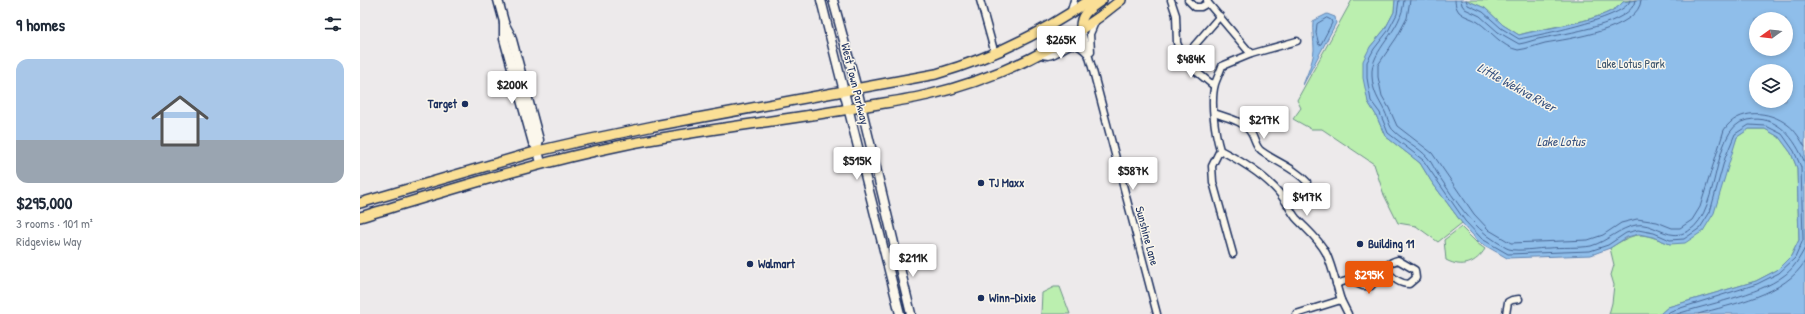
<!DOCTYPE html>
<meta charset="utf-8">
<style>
:root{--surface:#fff;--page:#f2f2f3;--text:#1f2937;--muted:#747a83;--accent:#ea580c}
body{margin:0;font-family:"Patrick Hand",sans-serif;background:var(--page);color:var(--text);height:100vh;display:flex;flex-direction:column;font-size:15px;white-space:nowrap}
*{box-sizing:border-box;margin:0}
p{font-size:13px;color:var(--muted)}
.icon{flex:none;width:22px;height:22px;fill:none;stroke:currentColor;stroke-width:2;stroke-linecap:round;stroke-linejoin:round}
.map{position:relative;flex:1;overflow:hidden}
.side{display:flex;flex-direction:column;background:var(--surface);width:360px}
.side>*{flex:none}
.needle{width:26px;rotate:255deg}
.fabs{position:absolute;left:1389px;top:12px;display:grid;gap:8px}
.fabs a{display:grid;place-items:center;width:44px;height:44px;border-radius:50%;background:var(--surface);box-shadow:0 2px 6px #0003;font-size:20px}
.price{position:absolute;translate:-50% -34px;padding:0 9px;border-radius:4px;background:#fff;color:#222;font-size:13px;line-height:26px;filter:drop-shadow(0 1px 2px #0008)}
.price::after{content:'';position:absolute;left:50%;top:24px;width:12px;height:9px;margin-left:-6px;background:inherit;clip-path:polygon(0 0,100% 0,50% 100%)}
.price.current{background:var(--accent);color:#fff}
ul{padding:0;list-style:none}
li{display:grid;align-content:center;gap:8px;height:212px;padding:0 16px}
li span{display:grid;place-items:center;height:124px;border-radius:12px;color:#555}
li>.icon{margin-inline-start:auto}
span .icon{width:72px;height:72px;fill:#fffc;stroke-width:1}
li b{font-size:17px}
h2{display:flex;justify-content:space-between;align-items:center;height:48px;padding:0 16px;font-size:17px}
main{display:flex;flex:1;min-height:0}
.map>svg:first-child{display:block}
</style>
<main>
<section class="side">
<h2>9 homes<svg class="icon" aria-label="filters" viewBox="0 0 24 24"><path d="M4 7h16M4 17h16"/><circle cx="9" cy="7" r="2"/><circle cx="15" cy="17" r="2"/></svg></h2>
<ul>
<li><span style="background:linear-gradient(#a9c7e8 65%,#9aa5b1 0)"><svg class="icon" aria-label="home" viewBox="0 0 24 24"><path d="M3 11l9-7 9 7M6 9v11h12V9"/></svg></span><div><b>$295,000</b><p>3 rooms · 101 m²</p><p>Ridgeview Way</p></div></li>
</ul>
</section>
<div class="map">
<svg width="1445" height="314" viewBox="0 0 1445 314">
<rect width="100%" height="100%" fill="#edeaeb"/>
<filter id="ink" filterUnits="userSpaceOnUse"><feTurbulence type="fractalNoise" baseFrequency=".025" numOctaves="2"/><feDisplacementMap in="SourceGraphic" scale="8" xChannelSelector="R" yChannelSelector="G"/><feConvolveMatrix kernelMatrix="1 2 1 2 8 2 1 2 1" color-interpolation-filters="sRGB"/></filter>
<g filter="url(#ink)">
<!-- green -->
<g fill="#bbefaf" stroke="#6b8f86">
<polygon points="992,0 1035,0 1034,12 1025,29 1010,47 1008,102 1016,115 1025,136 1060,163 1071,181 1102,223 1078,242 1056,226 1038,223 1024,195 1014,164 962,129 951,129 933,119 941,108 937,100"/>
<path d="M1106,0H1277L1263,2C1249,21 1183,27 1159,35L1143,25L1125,8Z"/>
<path d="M1389,129H1405L1419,137L1431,153L1437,168L1439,240L1431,256L1417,270L1396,281L1308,307L1300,314H1249L1252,303L1254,285L1251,275L1254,265L1250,248C1277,231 1280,232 1310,244L1369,159L1377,137Z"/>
<path d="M1101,227L1117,243L1125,249C1116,263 1103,269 1086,260L1084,240Z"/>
<polygon points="694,287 700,287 710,314 681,314 682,293"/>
</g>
<!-- water -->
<g fill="#8fbeea" stroke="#6185b2" fill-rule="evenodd">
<path d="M1035,0H1106L1125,8L1143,25L1159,35C1183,28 1249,21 1263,2L1277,0H1445V314H1300L1308,307L1396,281L1417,270L1431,256L1439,240L1437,168L1431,153L1419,137L1405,129H1389L1377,137L1354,213L1343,231L1325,243L1310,244L1293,237L1279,234L1267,237L1250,248L1231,255L1147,258L1119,242L1102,223L1071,181L1060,163L1025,136L1016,115L1008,102L1003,78V61L1010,47L1025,29L1034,12ZM1396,19H1426V49H1396ZM1396,71H1426V101H1396Z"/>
<path d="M967,14L975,17L976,23L943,85C947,74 953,62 954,50C954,40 952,31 953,21Z"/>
</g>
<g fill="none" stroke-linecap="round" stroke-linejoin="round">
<!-- shore -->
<g stroke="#496896" stroke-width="1">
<polyline points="1039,0 1037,14 1028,31 1014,49 1007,62 1007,78 1011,101 1020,113 1028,133 1063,160 1105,221 1122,239 1148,254 1230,251 1248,245 1266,233 1278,230 1294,233 1310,240 1324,239 1340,228 1350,212 1365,158 1375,134 1389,125 1406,126 1422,134 1434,151 1441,167 1443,240 1435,258 1419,273 1397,284 1311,311 1306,314"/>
<path d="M1044,0C1042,33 1010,48 1012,76C1013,93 1018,98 1025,112C1028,118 1029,127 1034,131C1044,141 1059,147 1068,158C1072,163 1075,170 1079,176C1095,200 1112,227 1137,242C1141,244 1145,248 1149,249C1159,252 1178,248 1189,248C1200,247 1221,248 1231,246C1248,241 1259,228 1276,225C1292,222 1305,238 1321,234C1363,224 1348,127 1387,120C1418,114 1435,139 1445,163"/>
<path d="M1050,0L1047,18L1037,37L1018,65V77L1022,96L1029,108L1037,126L1072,153L1114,214L1129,230L1151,243L1228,240L1243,235L1261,223L1277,219L1297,222L1312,228H1320L1332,220L1340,207L1364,130C1378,108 1409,110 1428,125C1435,130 1441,140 1445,147"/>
<path d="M1095,0C1095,4 1096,8 1099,12C1104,17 1112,18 1118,22C1131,31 1142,47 1158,50C1167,49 1177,45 1185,43C1208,39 1280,29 1281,0"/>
<path d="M1101,0L1102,5L1105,9L1120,16L1138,32L1159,44C1167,43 1175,39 1183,38C1202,34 1274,24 1275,0"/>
<path d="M1106,0L1108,5L1123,12L1141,28L1159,39C1178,35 1268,18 1270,0"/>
<polygon points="967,18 971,20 972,23 961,44 959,45 956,33 957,24"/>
<path d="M1317,314C1345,305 1400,294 1422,277C1433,270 1439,259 1445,248"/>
<path d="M1338,314C1372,304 1426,295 1445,261"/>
</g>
<!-- street casing -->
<g stroke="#1b2f5e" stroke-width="9">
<g id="street">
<polyline points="620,0 635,54"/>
<polyline points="811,0 816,15 817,43 823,56 832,68 854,86"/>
<polyline points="828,0 835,7 841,7 848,3"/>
<polyline points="847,0 848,3 891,54"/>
<polyline points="710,14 714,0"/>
<polyline points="721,29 733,71 797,314"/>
<polyline points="834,46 860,16"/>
<polyline points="731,52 730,34 736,20"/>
<path d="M678,54C681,55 685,56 688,56C703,55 709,33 727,53"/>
<path d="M854,113C867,118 883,120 891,133C895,139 895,146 901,151C916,162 935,168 947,182"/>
<polyline points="860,150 852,166 853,182 873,254"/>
<path d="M976,284L989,280L1003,286H1011C1019,277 1024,263 1038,260L1055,270L1056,278L1049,284C1038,284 1032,276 1024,269"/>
<polyline points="981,300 988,314"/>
<path d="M936,314L981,300C976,285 973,268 966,253C959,239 947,230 936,218C931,212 928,204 923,198C909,177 881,161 860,150C855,133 850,102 855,84C857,78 860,72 862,66L891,54L937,41"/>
<polyline points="1146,314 1148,302 1152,300 1159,299"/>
</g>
</g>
<!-- secondary casing -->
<g stroke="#1b2f5e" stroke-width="11">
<g id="secondary">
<polyline points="138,0 144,22 144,39 173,143 177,147"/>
<polyline points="461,0 540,314"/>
<polyline points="473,0 497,89 551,314"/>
<polyline points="144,23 151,36 179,140 177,147 181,163"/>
</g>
</g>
<!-- primary casing -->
<g stroke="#1b2f5e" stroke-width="12">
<g id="primary">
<path d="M721,29C720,13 730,9 742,0"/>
<path d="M0,203L178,151L217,142L294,126L576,74C632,58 682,33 730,0"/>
<path d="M0,217C87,191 174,163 263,145C342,129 422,121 501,107C523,103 546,100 568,95C637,79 706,46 761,0"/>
</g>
</g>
<!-- street -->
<use href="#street" stroke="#fbf7ec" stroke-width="6"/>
<!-- secondary -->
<use href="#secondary" stroke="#fbf7ec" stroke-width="8"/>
<!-- primary -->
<use href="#primary" stroke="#fadf96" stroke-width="9"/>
</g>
</g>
<!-- markers -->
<g fill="#1b2f5e" stroke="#fbf7ec" stroke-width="1.5">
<circle cx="105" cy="104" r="4"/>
<circle cx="621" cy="183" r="4"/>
<circle cx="1000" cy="244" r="4"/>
<circle cx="390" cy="264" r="4"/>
<circle cx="621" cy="298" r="4"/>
</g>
<g text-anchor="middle" stroke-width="3" stroke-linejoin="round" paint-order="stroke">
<!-- park labels -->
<g font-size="12" fill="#3b556e" stroke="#fbf7ec">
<text x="1271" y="68">Lake Lotus Park</text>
</g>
<!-- street labels -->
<g font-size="12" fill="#1b2f5e" stroke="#fbf7ec">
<text transform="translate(495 84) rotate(76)" y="4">West Town Parkway</text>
<text transform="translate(787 236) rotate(75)" y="4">Sunshine Lane</text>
</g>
<!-- poi labels -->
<g font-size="12" font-weight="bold" fill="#1b2f5e" stroke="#fbf7ec" text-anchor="start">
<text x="97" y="108" text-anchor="end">Target</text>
<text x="629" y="187">TJ Maxx</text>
<text x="1008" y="248">Building 11</text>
<text x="398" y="268">Walmart</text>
<text x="629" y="302">Winn-Dixie</text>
</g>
<!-- water labels -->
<g font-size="13" font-style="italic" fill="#385381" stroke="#fbf7ec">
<text transform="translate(1157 87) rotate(29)" y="5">Little Wekiva River</text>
<text x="1201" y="146">Lake Lotus</text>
</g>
</g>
</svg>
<div class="fabs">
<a><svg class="needle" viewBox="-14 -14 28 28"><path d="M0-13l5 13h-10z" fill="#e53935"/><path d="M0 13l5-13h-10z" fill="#747a83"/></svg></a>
<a><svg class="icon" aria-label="layers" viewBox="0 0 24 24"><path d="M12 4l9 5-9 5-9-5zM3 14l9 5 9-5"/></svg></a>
</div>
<b class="price" style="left:701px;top:60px">$265K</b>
<b class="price" style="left:831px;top:79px">$484K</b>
<b class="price" style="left:152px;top:105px">$200K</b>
<b class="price" style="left:904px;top:140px">$217K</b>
<b class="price" style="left:497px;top:181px">$515K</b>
<b class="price" style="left:773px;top:191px">$587K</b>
<b class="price" style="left:947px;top:217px">$417K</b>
<b class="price" style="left:553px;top:278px">$211K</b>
<b class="price current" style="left:1009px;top:295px">$295K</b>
</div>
</main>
